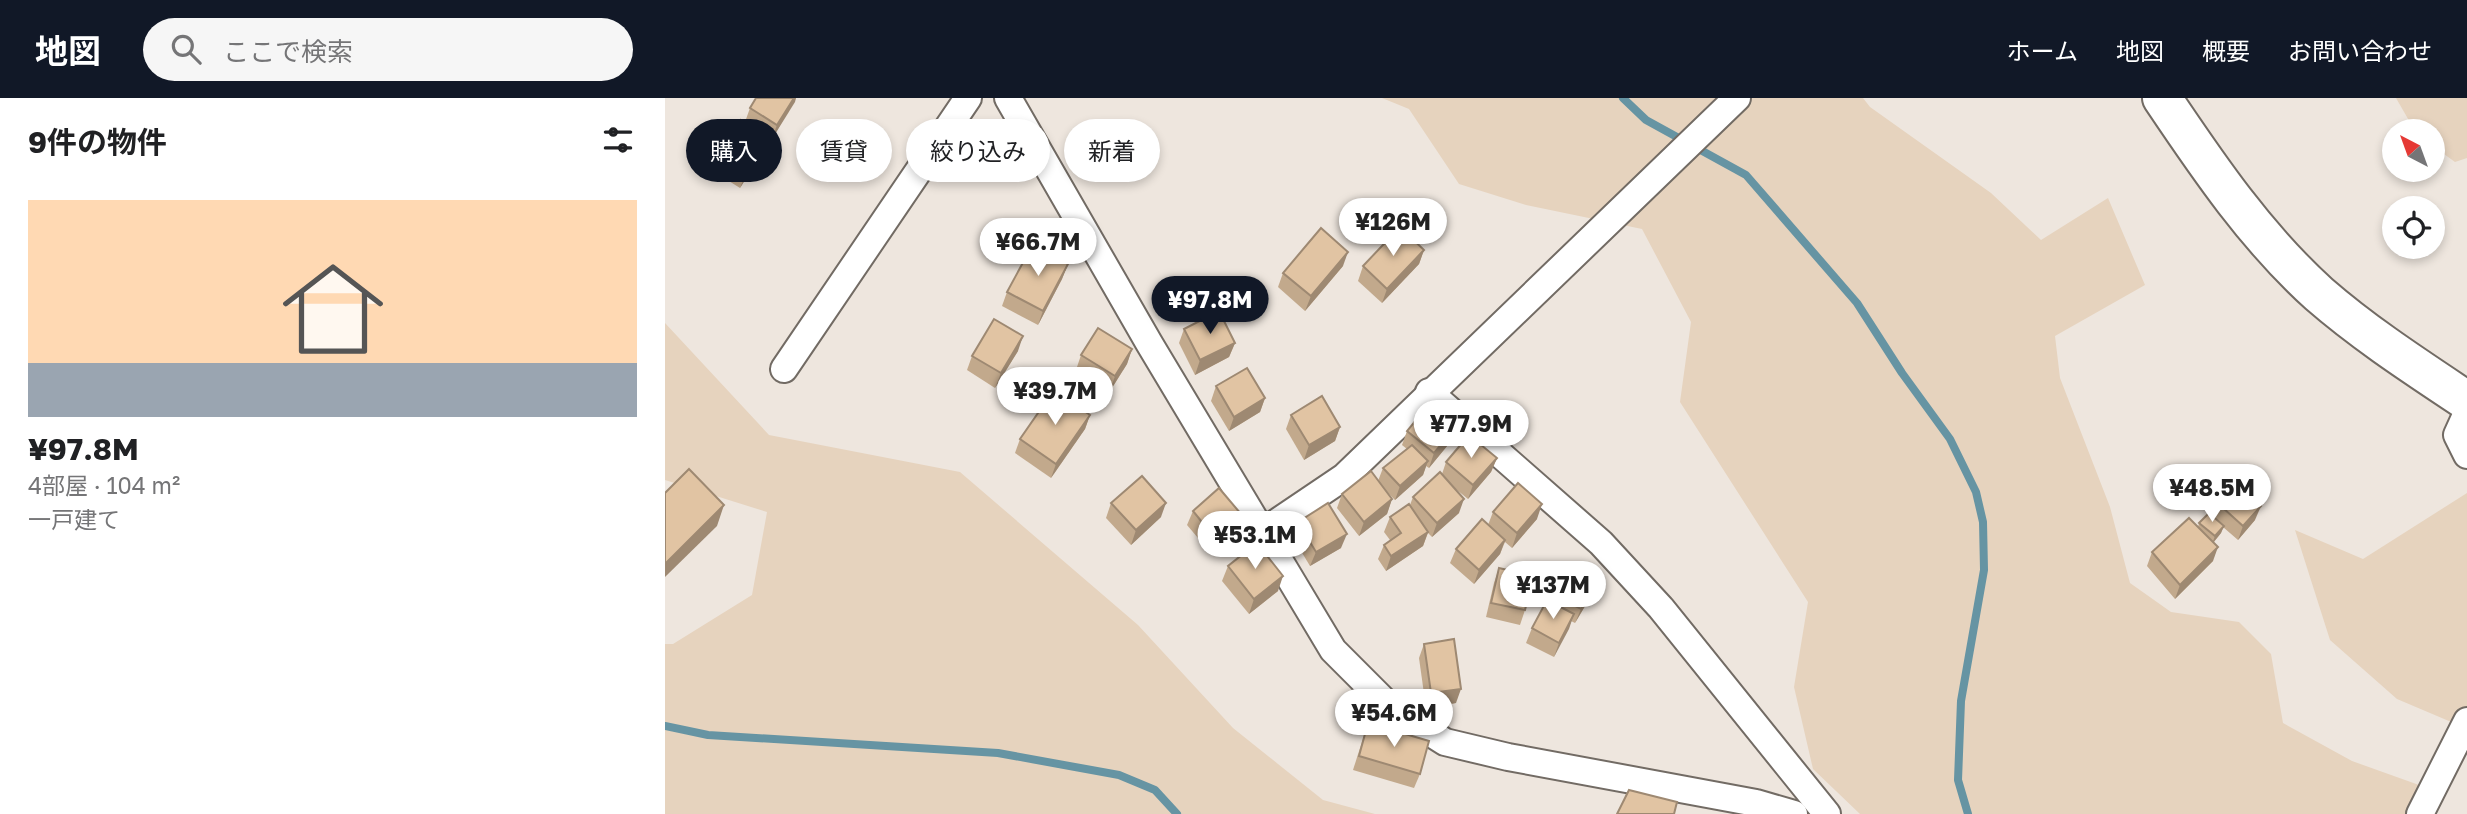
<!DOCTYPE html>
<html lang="ja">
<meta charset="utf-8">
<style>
:root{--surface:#fff;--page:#f6f6f6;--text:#202124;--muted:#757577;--accent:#111827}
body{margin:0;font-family:"Golos Text","Noto Sans JP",sans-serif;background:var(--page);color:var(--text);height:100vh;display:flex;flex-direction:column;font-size:26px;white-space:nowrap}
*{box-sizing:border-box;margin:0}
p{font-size:23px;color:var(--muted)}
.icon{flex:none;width:38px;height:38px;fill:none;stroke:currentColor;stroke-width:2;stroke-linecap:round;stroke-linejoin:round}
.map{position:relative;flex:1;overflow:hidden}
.panel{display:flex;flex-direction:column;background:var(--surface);width:665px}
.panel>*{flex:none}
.banner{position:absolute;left:21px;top:21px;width:665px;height:63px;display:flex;gap:14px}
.needle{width:46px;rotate:319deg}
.fabs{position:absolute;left:1717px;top:21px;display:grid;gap:14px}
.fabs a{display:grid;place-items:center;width:63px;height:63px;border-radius:50%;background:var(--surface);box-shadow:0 4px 10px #0003;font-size:35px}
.price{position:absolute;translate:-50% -60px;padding:0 16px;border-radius:24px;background:#fff;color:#222;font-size:23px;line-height:46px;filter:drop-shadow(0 2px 4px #0008)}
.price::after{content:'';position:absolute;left:50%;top:42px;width:21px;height:16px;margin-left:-10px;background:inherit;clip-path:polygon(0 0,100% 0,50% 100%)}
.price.selected{background:var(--accent);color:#fff}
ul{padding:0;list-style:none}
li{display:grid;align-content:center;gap:14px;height:371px;padding:0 28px}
li span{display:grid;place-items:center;height:217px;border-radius:0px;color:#555}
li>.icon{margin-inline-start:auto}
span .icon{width:126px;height:126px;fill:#fffc;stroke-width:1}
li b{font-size:30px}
h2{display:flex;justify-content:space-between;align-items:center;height:84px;padding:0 28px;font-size:30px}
.tag{padding:0 24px;border-radius:32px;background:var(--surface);box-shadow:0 4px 10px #0003;font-size:24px;line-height:63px}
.tag.selected{background:var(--accent);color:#fff}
header{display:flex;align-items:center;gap:42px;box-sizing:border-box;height:98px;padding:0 35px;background:var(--accent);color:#fff}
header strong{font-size:33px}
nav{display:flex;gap:38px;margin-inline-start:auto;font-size:24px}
.search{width:490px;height:63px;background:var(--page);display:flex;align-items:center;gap:18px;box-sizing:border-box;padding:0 24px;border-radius:38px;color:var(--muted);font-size:26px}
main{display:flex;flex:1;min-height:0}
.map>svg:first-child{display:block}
</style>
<header>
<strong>地図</strong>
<div class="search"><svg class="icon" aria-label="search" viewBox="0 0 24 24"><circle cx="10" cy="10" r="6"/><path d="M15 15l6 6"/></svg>ここで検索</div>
<nav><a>ホーム</a><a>地図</a><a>概要</a><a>お問い合わせ</a></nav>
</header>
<main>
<section class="panel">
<h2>9件の物件<svg class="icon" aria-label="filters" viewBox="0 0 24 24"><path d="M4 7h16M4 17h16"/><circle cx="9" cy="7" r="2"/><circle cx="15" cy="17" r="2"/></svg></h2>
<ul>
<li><span style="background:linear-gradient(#ffd9b3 75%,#9aa5b1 0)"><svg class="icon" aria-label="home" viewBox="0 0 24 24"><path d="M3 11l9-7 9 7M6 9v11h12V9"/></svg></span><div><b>¥97.8M</b><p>4部屋 · 104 m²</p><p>一戸建て</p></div></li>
</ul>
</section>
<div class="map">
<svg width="1802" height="716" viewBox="0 0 1802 716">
<rect width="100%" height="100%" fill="#eee6de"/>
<!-- green -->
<g fill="#e6d3be">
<polygon points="717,0 1198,0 1205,9 1326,95 1376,142 1443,100 1480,187 1390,238 1395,280 1445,409 1465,485 1506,514 1574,524 1606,556 1618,625 1687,663 1754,687 1743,716 1195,716 1148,671 1129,589 1143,504 1015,304 1026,224 977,131 861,107 794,86 744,11"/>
<polygon points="1731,0 1802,0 1802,60 1790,64 1768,48 1768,33 1750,33"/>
<polygon points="0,225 104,337 295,374 473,527 568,630 658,702 710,716 0,716 0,546 8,546 87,497 102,414 0,382"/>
<polygon points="1802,395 1802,623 1798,629 1732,601 1665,542 1630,432 1698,461"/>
</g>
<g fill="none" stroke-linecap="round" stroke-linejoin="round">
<!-- stream -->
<g stroke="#6694a3" stroke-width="8">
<polyline points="958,0 981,22 1081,77 1192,205 1237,275 1285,341 1311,394 1318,424 1319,472 1296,603 1293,682 1303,716"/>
<polyline points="0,628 43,637 333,655 454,677 490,692 512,716"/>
</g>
<!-- street casing -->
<g stroke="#726b64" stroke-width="30">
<g id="street">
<polyline points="343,0 484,245 668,552 726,610 780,644 843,659 1091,705 1129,716"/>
<polyline points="119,271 303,0"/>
<polyline points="764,294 936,445 996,510 1162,716"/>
<polyline points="1802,315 1792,337 1802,357"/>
<polyline points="599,433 679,379 1072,0"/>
<polyline points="1755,716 1802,623"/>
</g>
</g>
<!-- secondary casing -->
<g stroke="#726b64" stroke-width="42">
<path id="secondary" d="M1497,0C1544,70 1591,139 1654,196C1700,236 1751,269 1802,303"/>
</g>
<!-- street -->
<use href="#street" stroke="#fff" stroke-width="26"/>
<!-- secondary -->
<use href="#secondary" stroke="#fff" stroke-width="38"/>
</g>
<!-- wall -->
<g fill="#c2a98c">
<polygon points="91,0 131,0 107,41 80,24 85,10"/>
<polygon points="98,53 75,90 48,73 53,58"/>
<polygon points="759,152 754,166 717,205 693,183 698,168"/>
<polygon points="403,166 397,181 373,227 337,208 342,194"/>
<polygon points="678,168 640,213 613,189 618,175"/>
<polygon points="519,231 570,245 564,259 530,277 514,245"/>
<polygon points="467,251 462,266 445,293 411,272 416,257"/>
<polygon points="353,253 330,290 302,272 307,258"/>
<polygon points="551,288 600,300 595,314 564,333 546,303"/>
<polygon points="425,317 420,331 386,380 350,355 355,341"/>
<polygon points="626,317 675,329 670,343 639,362 621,331"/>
<polygon points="742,333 787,342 764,370 761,368 758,377 730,402 721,393 727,401 722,416 694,438 672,410 677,396 713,383 718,370 742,351 737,347"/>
<polygon points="832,360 826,374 803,401 787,388 794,415 767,439 763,435 758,448 721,473 713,461 719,447 725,442 719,434 725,419 745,407 748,399 777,376 781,364"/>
<polygon points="1547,400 1591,401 1590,403 1590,422 1573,442 1558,429 1556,435 1549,444 1548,463 1510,501 1482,468 1487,454 1533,429 1534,425 1543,416 1542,415"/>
<polygon points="446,405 496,419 466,447 441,420"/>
<polygon points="528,413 576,416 571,430 544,453 522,427"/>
<polygon points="828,414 872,421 847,450 840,444 835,456 809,486 785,465 791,451 823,427"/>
<polygon points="633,424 676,450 645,468 627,438"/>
<polygon points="563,468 613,493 584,516 557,483"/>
<polygon points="834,470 860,512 855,527 821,519 829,485"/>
<polygon points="887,496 923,503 910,525 906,523 889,559 861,545 867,530 884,503"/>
<polygon points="759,546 791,605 761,610 754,560"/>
<polygon points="703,625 755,676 749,690 688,672"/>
</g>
<!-- shaded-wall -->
<g fill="#9e8972">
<polygon points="129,0 131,0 130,4 107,41 112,27"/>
<polygon points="103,39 98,53 75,90 81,75"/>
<polygon points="759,152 754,166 717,205 722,191"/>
<polygon points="683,154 678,168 640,213 646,198"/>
<polygon points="403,166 397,181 373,227 378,213"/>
<polygon points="358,238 353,253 330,290 336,275"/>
<polygon points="570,245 564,259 530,277 535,262"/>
<polygon points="467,251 462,266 445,293 450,278"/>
<polygon points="600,300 595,314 564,333 569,319"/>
<polygon points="425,317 420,331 386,380 391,366"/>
<polygon points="792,328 787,342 764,370 769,355"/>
<polygon points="675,329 670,343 639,362 644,347"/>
<polygon points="832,360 826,374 803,401 808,387"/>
<polygon points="763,363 758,377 730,402 735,388"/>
<polygon points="1597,387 1591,401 1580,414 1586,399"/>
<polygon points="727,401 722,416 694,438 699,424"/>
<polygon points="799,401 794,415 767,439 772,425"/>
<polygon points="501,405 496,419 466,447 471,432"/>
<polygon points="877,406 872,421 847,450 852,435"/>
<polygon points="59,407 52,428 0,479 0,466"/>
<polygon points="1596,408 1590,422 1573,442 1578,428"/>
<polygon points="576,416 571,430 544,453 549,439"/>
<polygon points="1559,428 1556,435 1547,446 1550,438"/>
<polygon points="763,434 758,448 721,473 726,458"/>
<polygon points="682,436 676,450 645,468 651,454"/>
<polygon points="840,442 835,456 809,486 814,472"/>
<polygon points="1553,449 1548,463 1510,501 1515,487"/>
<polygon points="618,478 613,493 584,516 589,501"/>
<polygon points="928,488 923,503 910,525 916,511"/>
<polygon points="909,516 904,531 889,559 894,545"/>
<polygon points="796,591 791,605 761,610 766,595"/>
</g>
<!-- building -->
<g fill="#e1c4a3" stroke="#9e8972" stroke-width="2">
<polygon points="91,0 129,0 112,27 85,10"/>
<polygon points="76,22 103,39 81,75 53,58"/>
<polygon points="735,129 759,152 722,191 698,168"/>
<polygon points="656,130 683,154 646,198 618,175"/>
<polygon points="367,148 403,166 378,213 342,194"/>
<polygon points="554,213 570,245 535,262 519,231"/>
<polygon points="329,221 358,238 336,275 307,258"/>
<polygon points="433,230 467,251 450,278 416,257"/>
<polygon points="582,270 600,300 569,319 551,288"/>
<polygon points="389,292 425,317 391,366 355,341"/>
<polygon points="657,298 675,329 644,347 626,317"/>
<polygon points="765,305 792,328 769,355 742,333"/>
<polygon points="804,337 832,360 808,387 781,364"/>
<polygon points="747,347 763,363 735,388 718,370"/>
<polygon points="24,371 59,407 0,466 0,395"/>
<polygon points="706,373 727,401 699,424 677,396"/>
<polygon points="775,374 799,401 772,425 748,399"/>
<polygon points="1584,376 1597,387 1586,399 1596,408 1578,428 1547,400 1568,378 1576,386"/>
<polygon points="477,378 501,405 471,432 446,405"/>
<polygon points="853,385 877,406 852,435 828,414"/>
<polygon points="554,390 576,416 549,439 528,413"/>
<polygon points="663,405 682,436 651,454 633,424"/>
<polygon points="744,406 763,434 726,458 719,447 736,435 725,419"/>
<polygon points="1544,415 1559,428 1550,438 1534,425"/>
<polygon points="1524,420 1553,449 1515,487 1487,454"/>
<polygon points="817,421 840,442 814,472 791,451"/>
<polygon points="592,445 618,478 589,501 563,468"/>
<polygon points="834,470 868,478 860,512 826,505"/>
<polygon points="899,473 928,488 916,511 887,496"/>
<polygon points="882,502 909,516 894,545 867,530"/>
<polygon points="789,541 796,591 766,595 759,546"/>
<polygon points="703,625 764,643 755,676 694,658"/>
<polygon points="964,692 1012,704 1009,716 952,716"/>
</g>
</svg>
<div class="fabs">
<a><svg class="needle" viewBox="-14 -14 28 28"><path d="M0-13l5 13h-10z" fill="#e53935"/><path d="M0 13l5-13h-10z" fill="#757577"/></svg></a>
<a><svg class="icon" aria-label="locate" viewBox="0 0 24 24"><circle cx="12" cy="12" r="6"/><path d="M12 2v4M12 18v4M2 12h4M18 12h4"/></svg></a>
</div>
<b class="price" style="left:728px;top:160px">¥126M</b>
<b class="price" style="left:373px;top:180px">¥66.7M</b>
<b class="price selected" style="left:545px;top:238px">¥97.8M</b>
<b class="price" style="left:390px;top:329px">¥39.7M</b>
<b class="price" style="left:806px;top:362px">¥77.9M</b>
<b class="price" style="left:1547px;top:426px">¥48.5M</b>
<b class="price" style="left:590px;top:473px">¥53.1M</b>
<b class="price" style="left:888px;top:523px">¥137M</b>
<b class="price" style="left:729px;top:651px">¥54.6M</b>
<div class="banner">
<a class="tag selected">購入</a>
<a class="tag">賃貸</a>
<a class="tag">絞り込み</a>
<a class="tag">新着</a>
</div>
</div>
</main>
